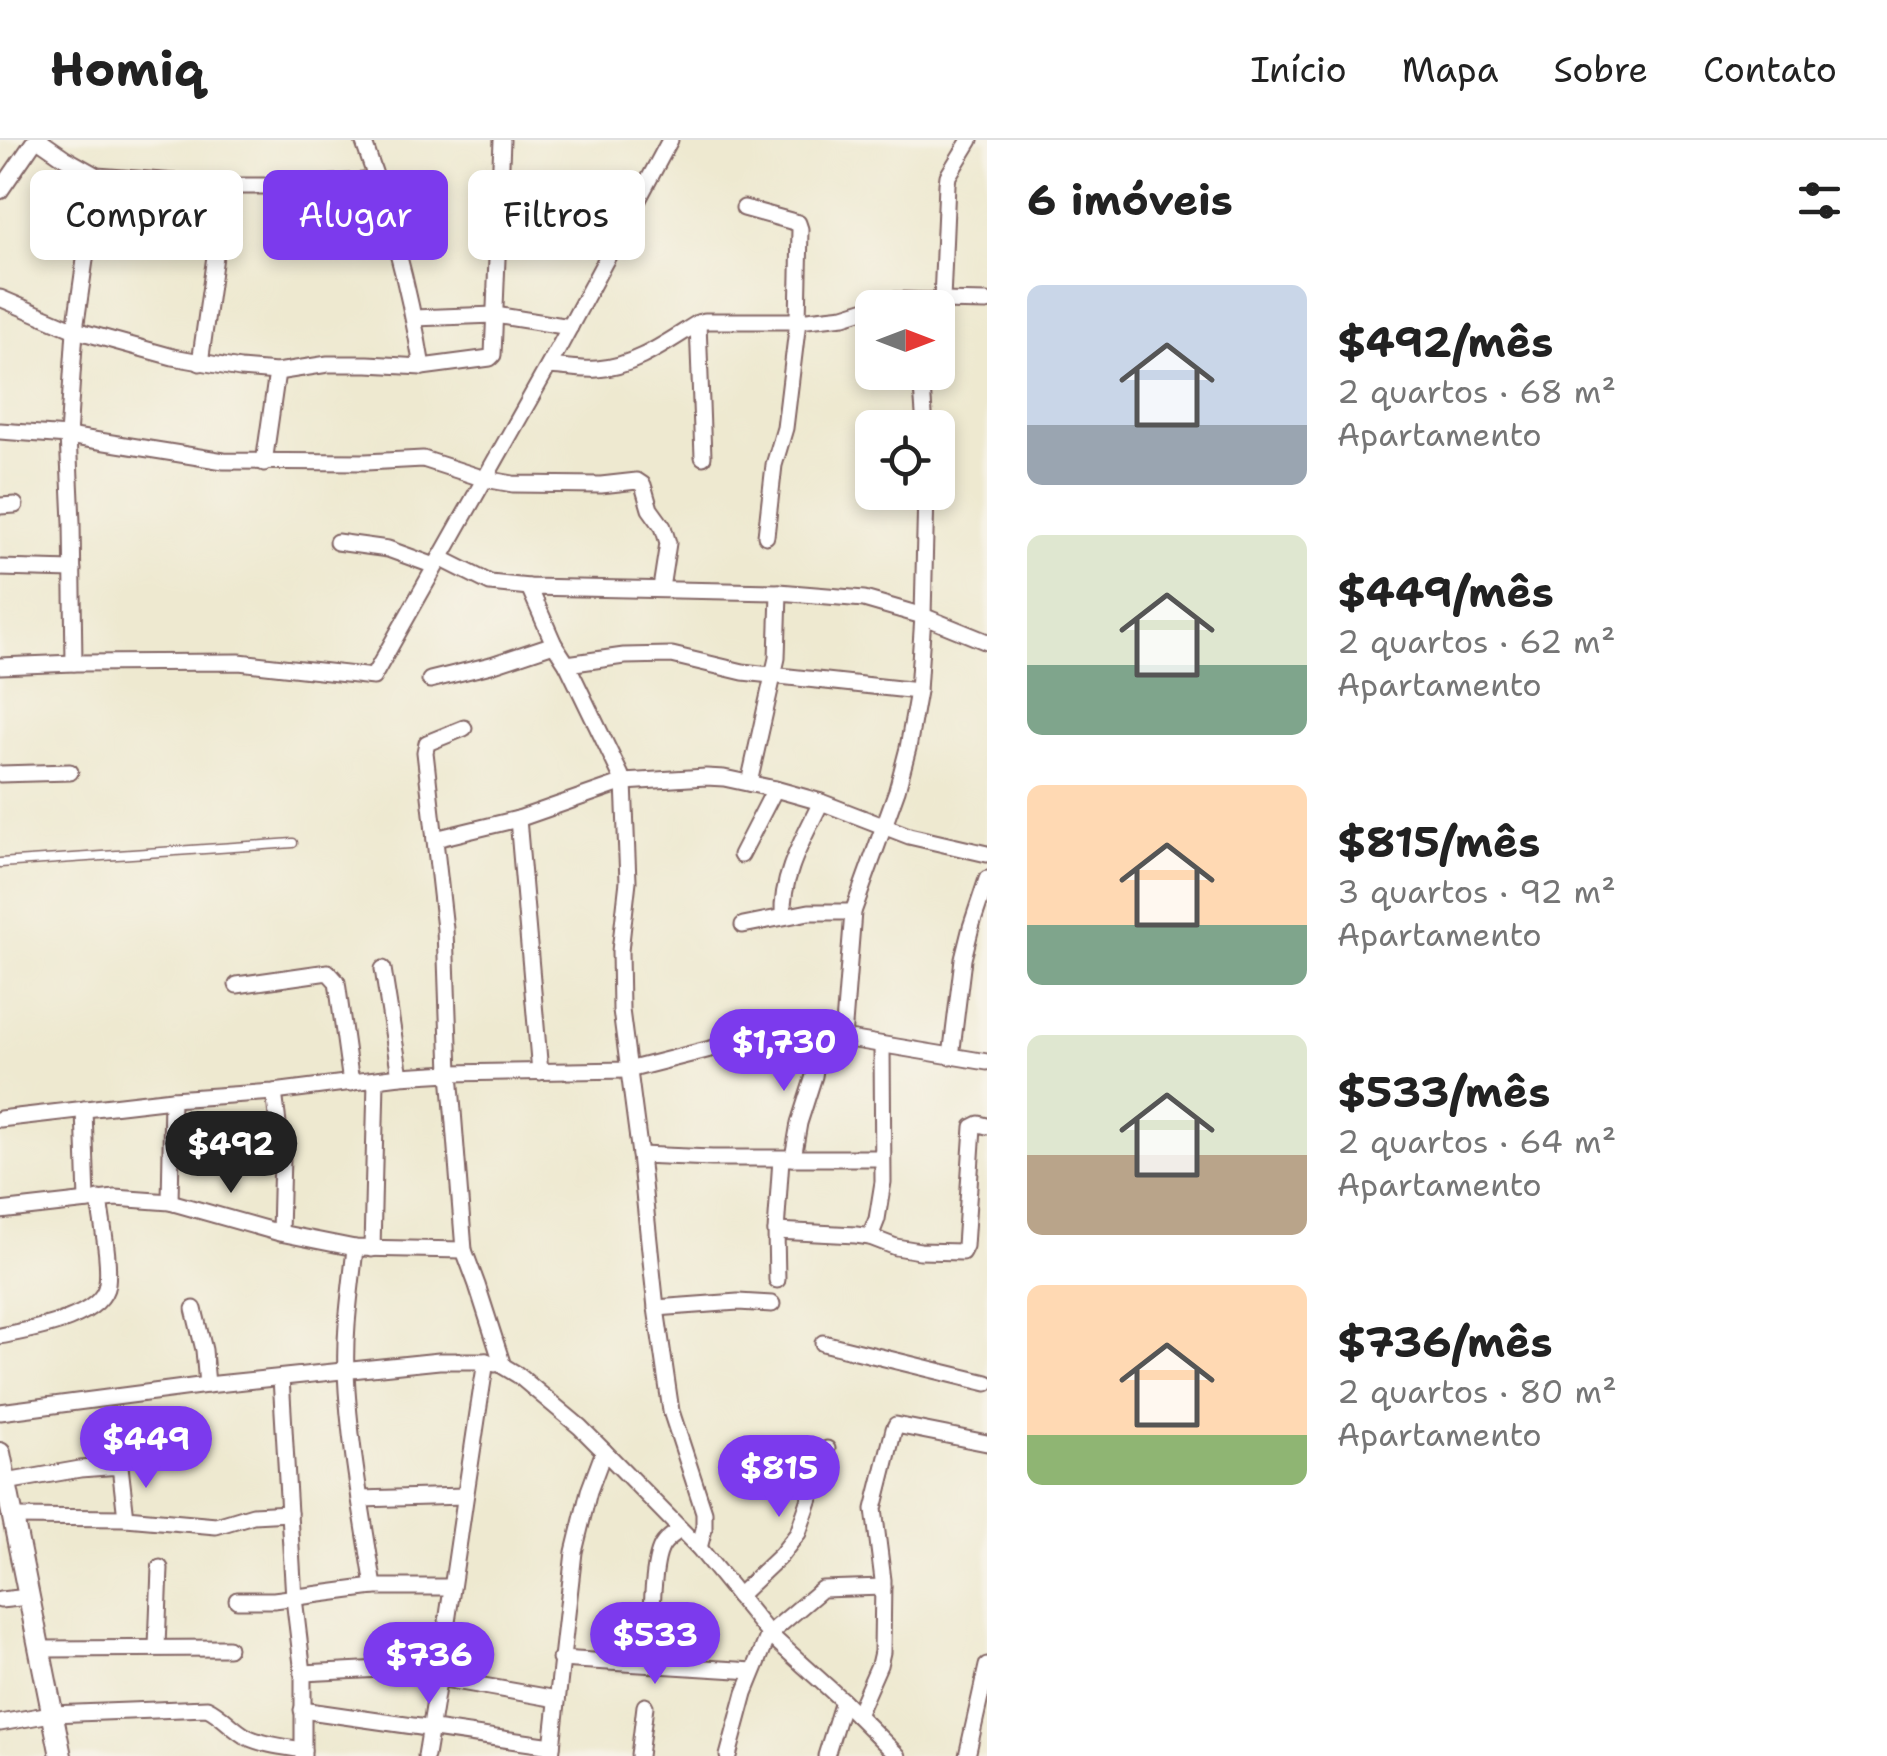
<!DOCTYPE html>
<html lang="pt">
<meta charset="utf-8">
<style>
:root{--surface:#fff;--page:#f2f2f2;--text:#222;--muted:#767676;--line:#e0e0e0;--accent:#7c3aed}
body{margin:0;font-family:"Shantell Sans",sans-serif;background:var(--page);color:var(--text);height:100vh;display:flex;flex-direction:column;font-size:38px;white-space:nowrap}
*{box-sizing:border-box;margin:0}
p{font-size:32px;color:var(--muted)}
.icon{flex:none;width:55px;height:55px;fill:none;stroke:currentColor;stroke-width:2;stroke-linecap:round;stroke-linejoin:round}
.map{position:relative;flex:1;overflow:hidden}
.side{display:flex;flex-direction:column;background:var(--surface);width:900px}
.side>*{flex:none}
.top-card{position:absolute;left:30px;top:30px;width:805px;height:90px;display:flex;gap:20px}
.needle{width:65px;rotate:90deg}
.controls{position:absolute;left:855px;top:150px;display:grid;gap:20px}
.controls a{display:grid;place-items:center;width:100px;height:100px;border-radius:15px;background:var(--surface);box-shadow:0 5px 15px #0003;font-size:50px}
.price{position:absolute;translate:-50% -85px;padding:0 22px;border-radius:35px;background:var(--accent);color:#fff;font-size:32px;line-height:65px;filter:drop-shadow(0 2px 5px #0008)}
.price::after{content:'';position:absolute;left:50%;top:60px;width:30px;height:22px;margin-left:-15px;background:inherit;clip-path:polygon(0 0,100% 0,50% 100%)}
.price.current{background:#222;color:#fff}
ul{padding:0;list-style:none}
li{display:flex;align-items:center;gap:30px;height:250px;padding:0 40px}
li span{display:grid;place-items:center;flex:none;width:280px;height:200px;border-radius:15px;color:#555}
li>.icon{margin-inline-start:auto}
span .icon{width:120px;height:120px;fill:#fffc;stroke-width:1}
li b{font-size:42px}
h2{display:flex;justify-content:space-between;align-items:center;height:120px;padding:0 40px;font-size:42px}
.chip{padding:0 35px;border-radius:15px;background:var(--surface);box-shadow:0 5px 15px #0003;font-size:35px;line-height:90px}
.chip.current{background:var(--accent);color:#fff}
header{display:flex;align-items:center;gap:60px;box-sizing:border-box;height:140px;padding:0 50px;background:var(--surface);border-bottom:2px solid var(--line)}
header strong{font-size:48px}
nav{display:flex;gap:55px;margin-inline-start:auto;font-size:35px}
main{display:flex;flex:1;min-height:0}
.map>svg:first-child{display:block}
</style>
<header>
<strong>Homiq</strong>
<nav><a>Início</a><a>Mapa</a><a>Sobre</a><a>Contato</a></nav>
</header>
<main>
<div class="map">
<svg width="987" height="1616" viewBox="0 0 987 1616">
<rect width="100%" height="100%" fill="#f7f3e8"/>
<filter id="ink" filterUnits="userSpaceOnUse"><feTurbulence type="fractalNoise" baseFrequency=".01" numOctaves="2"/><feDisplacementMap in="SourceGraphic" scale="20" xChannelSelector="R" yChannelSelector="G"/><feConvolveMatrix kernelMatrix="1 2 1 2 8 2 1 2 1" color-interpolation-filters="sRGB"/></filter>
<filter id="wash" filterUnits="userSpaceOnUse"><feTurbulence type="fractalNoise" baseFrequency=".0048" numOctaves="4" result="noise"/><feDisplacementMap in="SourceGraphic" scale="40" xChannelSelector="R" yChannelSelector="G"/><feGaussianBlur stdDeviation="2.25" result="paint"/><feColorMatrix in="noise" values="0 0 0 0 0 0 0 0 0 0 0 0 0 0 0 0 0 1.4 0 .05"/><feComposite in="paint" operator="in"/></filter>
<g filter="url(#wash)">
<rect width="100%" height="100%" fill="#eee9d0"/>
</g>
<g filter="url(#ink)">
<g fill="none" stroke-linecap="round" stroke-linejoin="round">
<!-- lane casing -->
<g stroke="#836665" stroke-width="11">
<polyline id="lane" points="0,723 293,703"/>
</g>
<!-- street casing -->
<g stroke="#836665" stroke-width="19">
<g id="street">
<polyline points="39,0 65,18 97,36 228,46 295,46 377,40"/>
<path d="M363,0C389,73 410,151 422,227"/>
<polyline points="0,51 35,0"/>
<polyline points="744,68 798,83 800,89 798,181 785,288 774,325 766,396"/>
<polyline points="0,158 75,190 173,217 240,229 277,232 328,224 368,224 422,227 490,218 493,215 502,0"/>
<polyline points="942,160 947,44 948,36 970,0"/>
<polyline points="414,178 495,175 570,187"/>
<polyline points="698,183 703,317"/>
<polyline points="200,223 216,109 228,46"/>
<path d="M549,226C564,227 581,230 597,229C634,227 667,202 698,183L705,181H798L844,176L895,160L987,162"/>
<polyline points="921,232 925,288"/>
<polyline points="0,291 68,296 224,321 366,322 423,319 485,339 513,344 601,345 637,341 643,345 650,369 663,387 668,403 661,448"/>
<polyline points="264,323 277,232"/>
<polyline points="0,366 15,365"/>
<polyline points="337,402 388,409 435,426"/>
<polyline points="440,418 490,443 529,447 779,452 864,459 923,476 987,502"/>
<polyline points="0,428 73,430"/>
<polyline points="529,447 554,504 567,524 624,642 628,741 620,811 621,870 640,1015 656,1168 671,1271 704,1372 704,1389 699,1408"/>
<polyline points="74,523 72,382 68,296 75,190 97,36"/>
<polyline points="567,524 624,516 672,515 743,532 918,551"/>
<polyline points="0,526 74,523 239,522 373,537 558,209 670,0"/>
<polyline points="430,540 491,525 554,504"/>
<polyline points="464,588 427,603 425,612 445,789 450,933 464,1110 477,1145 503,1226 518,1235 580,1287 604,1311 699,1408 769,1494 843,1561 898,1616"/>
<polyline points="0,634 70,632"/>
<polyline points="749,643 777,518 779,452"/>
<polyline points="518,679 540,932"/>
<polyline points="435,699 518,679 624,642 706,637 724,638 775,649 821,662 909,696 987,714"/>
<polyline points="741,715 775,649"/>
<path d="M783,776C781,735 804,698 821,662"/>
<polyline points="743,785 809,772 853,772"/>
<polyline points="383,829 400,936"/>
<polyline points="237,845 328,832 337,842 351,943"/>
<polyline points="843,898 853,772 897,650 908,608 918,551 923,476 926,352"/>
<polyline points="951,917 963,819 971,787 987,739"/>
<polyline points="274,952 282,1015 280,1093"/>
<polyline points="84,969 87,1061"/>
<polyline points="0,979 172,959 274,952 400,936 450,933 628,930 738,902 767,900 843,898 987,922"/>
<polyline points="640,1015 712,1018 882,1018"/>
<polyline points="793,1018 799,983 814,936 820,898"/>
<polyline points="170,1062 172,959"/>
<polyline points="0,1071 115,1058 170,1062 280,1093 355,1108 464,1110"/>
<polyline points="776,1091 856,1095 870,1097 896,1107 920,1111 962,1112 965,1106 973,987 979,984 987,986"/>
<polyline points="870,1097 877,1079 883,1042 882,905"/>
<path d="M355,1108C351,1149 344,1191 346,1232C349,1304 363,1376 374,1447"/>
<polyline points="372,1109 376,940"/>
<polyline points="777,1140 776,1091 781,1019"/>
<polyline points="656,1168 738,1162 772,1164"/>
<polyline points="194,1169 204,1210 207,1245"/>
<path d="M0,1196C28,1190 102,1179 107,1144C110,1119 102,1084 99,1059"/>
<polyline points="823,1203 987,1243"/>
<polyline points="281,1238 294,1458 303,1533 303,1616"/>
<polyline points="0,1272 207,1245 439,1221 486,1221"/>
<polyline points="6,1342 80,1329 120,1326 126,1378"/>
<polyline points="360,1359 464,1356"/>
<polyline points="13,1377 126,1378 216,1386 253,1375 289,1373"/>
<polyline points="738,1456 781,1415 798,1393 827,1309"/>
<polyline points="0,1460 29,1457"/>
<polyline points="237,1460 274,1460 374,1447 451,1447"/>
<polyline points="157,1507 160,1428"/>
<polyline points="40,1509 228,1508"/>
<polyline points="560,1519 753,1531"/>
<path d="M651,1524C652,1499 650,1426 662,1406C666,1399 673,1395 680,1390"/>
<polyline points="303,1533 441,1526"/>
<polyline points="438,1538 557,1559"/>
<polyline points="302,1570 552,1606"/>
<polyline points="857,1575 879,1525 882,1512 883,1440 874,1369 894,1289 896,1285 901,1286 987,1303"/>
<path d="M0,1583L51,1574L207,1568C222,1575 232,1589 247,1597C264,1605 285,1607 303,1610"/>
<path d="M426,1616C448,1485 465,1353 486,1221L495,1224"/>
<polyline points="551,1616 574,1412 589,1351 604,1311"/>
<polyline points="639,1616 645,1566"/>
<polyline points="728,1616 745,1553 769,1494 822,1449 883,1447"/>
<polyline points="826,1616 843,1561"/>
<polyline points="967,1616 987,1526"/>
</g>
</g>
<!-- secondary casing -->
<g stroke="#836665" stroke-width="24">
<polyline id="secondary" points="0,1313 61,1616"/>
</g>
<!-- lane -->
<use href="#lane" stroke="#fff" stroke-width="8"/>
<!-- street -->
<use href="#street" stroke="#fff" stroke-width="15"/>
<!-- secondary -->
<use href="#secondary" stroke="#fff" stroke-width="20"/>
</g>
</g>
</svg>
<div class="controls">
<a><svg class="needle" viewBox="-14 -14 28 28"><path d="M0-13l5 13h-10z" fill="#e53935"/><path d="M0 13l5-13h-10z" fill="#767676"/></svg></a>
<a><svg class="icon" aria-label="locate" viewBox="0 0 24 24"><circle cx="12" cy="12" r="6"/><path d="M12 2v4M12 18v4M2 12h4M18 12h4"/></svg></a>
</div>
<b class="price" style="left:784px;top:954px">$1,730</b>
<b class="price current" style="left:231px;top:1056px">$492</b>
<b class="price" style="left:146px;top:1351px">$449</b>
<b class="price" style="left:779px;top:1380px">$815</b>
<b class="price" style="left:655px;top:1547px">$533</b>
<b class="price" style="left:429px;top:1567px">$736</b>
<div class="top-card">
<a class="chip">Comprar</a>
<a class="chip current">Alugar</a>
<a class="chip">Filtros</a>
</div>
</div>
<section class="side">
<h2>6 imóveis<svg class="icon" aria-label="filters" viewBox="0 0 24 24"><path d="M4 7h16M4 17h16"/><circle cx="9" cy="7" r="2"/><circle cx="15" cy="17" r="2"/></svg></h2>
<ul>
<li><span style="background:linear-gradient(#c9d6e8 70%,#9aa5b1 0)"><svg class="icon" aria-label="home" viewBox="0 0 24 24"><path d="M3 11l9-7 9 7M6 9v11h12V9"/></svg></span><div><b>$492/mês</b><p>2 quartos · 68 m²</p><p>Apartamento</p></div></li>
<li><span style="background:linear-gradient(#dfe7d0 65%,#7fa58c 0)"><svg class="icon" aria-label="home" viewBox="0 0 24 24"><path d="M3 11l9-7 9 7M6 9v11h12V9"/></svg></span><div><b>$449/mês</b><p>2 quartos · 62 m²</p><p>Apartamento</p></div></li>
<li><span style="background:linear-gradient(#ffd9b3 70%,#7fa58c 0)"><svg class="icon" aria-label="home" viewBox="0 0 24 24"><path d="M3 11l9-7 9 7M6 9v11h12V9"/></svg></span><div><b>$815/mês</b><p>3 quartos · 92 m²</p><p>Apartamento</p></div></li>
<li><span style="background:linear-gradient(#dfe7d0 60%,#b9a48a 0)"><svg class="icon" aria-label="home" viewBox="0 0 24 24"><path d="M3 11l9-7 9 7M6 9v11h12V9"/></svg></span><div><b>$533/mês</b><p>2 quartos · 64 m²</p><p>Apartamento</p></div></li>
<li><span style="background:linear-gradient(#ffd9b3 75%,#8fb573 0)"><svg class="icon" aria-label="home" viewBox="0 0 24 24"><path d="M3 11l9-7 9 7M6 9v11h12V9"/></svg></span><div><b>$736/mês</b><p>2 quartos · 80 m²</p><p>Apartamento</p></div></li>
</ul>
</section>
</main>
